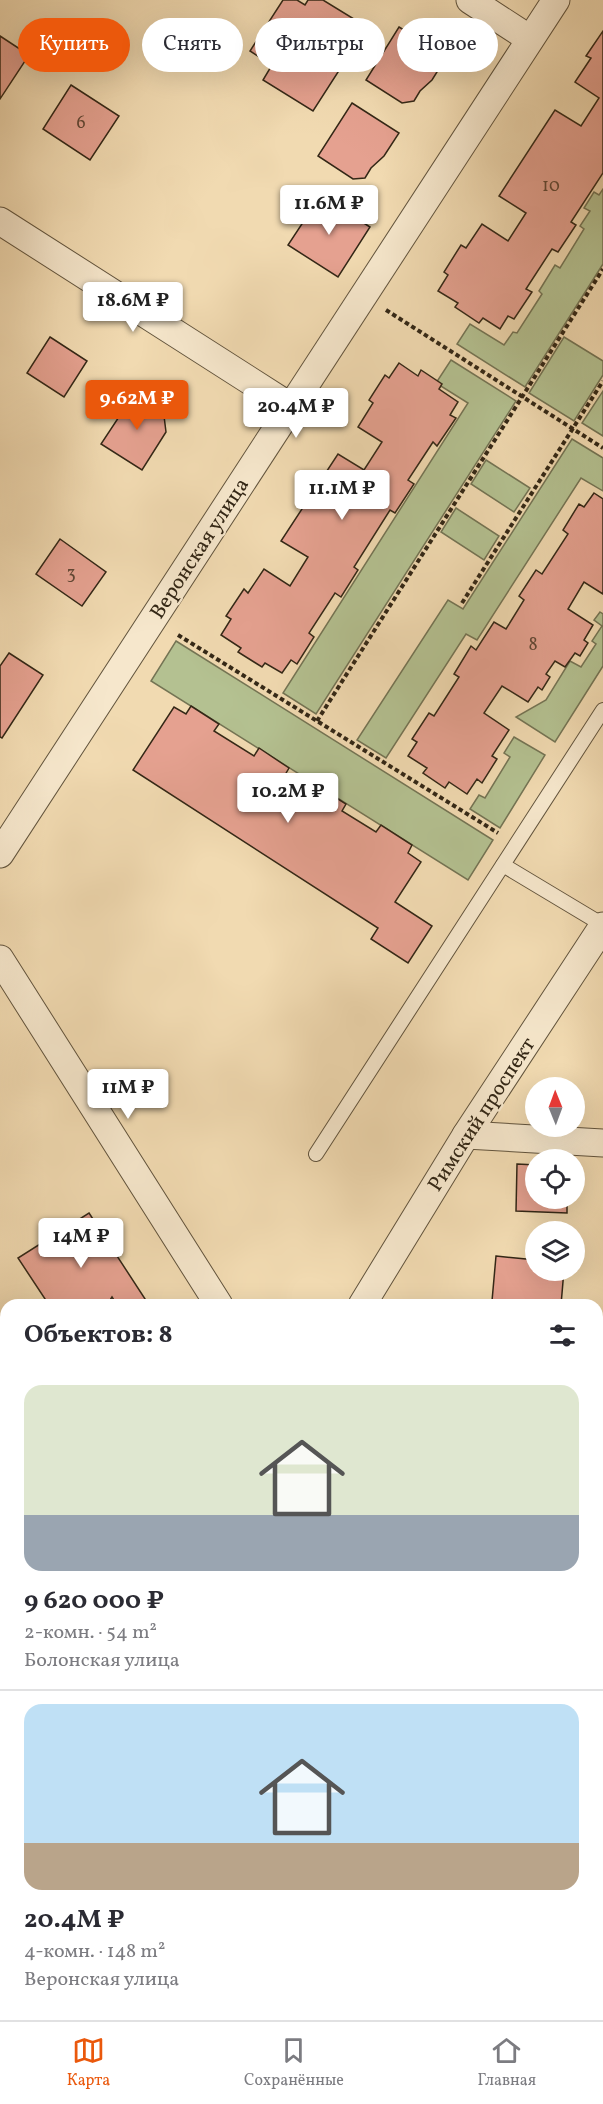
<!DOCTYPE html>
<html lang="ru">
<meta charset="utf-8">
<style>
:root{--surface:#fff;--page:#f7f7f7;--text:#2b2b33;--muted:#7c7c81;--line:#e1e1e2;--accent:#ea580c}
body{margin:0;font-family:Vollkorn,serif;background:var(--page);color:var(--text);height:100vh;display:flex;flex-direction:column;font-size:22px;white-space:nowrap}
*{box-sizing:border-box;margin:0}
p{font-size:20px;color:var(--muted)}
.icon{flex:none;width:33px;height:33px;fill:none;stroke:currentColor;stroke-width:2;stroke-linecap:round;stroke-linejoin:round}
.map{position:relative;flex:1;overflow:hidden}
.side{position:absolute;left:0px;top:1299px;width:603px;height:722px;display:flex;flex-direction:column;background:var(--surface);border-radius:18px 18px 0 0;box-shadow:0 6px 24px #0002}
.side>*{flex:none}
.banner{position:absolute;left:18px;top:18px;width:567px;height:54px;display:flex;gap:12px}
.needle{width:39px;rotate:359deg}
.fabs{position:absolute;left:525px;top:1077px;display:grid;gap:12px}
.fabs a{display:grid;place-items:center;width:60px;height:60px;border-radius:50%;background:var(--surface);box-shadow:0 6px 24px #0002;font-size:30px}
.price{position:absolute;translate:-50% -51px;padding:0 14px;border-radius:6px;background:#fff;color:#222;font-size:20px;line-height:39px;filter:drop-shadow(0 2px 3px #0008)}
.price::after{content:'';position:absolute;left:50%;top:36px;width:18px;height:14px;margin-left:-9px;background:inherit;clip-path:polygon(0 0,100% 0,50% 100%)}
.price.current{background:var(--accent);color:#fff}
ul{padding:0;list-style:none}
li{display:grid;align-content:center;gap:12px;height:318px;padding:0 24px}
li+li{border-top:2px solid var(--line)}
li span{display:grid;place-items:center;height:186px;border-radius:18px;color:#555}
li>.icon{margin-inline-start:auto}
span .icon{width:108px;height:108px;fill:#fffc;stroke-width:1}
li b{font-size:26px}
h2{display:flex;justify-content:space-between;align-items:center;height:72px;padding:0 24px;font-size:26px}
.chip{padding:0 21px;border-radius:27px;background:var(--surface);box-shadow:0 6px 24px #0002;font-size:21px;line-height:54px}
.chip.current{background:var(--accent);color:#fff}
.tab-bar{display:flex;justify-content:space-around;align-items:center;height:84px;border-top:2px solid var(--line);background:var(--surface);font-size:16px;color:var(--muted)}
.tab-bar a{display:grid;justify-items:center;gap:3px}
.tab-bar .current{color:var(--accent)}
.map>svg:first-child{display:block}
</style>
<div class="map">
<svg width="603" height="2020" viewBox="0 0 603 2020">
<rect width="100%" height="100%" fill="#f1dab1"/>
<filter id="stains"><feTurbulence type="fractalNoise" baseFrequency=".00333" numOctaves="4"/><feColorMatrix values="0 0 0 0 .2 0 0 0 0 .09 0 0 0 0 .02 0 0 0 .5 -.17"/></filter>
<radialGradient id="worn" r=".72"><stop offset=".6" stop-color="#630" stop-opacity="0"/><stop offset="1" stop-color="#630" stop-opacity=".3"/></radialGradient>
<!-- green -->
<g fill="#b4c191" stroke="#747454" stroke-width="1.5">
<polygon points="603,189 603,264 525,387 457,344 470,324 504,345 513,332 517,333 542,294 539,291 555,265 560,268 584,229 580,226 590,211 584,208 594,192 599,195"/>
<polygon points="564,337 603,361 603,375 574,421 529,393"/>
<polygon points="451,360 516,401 316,714 283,693 468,403 436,383"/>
<polygon points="603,391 603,436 582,423"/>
<polygon points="572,439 603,458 603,491 581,478 477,640 466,634 386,758 357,740 448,600 463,609"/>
<polygon points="486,460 530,488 514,512 471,484"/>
<polygon points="456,508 499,536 484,560 441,532"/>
<polygon points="600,612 603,614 603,666 555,742 516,717 546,700 570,661 581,667 596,644 592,641 602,626 594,620"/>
<polygon points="176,641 493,840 468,880 151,681"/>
<polygon points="514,737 545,755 500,828 470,809 479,795 485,798 510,757 504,753"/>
<polygon points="0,1897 6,1906 6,2014 77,2015 81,2020 0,2020"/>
</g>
<!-- building -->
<g fill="#e5a190" stroke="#332716" stroke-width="1.5">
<polygon points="283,0 297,0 305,5 308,0 323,0 367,27 313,111 263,80 272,65 250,51"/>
<polygon points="399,27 447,56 432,80 420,91 414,101 402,103 366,80"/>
<polygon points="603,31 603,173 571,222 576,225 558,252 552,249 526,289 532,292 514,319 508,316 500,329 483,318 479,323 455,307 458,303 438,291 448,275 444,272 461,245 466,248 482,224 508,241 526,213 499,196 555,110 581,126 599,98 575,82 591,58 586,56"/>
<polygon points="0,36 29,55 0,99"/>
<polygon points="71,85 119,116 90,160 43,129"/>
<polygon points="352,103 399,133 384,156 371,168 365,178 353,179 318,156"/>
<polygon points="321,195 370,227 338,277 288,245"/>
<polygon points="50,337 87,361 64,397 27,373"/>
<polygon points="399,363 418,376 421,370 442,384 439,389 458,402 450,415 456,418 437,446 433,442 408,480 414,484 395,513 390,510 354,567 358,570 341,597 335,593 309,633 314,637 297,664 291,660 282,673 265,663 262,667 238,652 241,648 221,635 231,619 226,616 244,589 248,593 264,569 290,586 308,557 281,541 338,454 364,470 382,442 358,427 373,403 369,400 385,375 389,378"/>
<polygon points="136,391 163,408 166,432 142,470 101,444"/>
<polygon points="594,493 603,499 603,594 584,582 568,609 593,625 584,640 588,643 580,656 575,653 565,667 555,661 546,674 550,677 542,690 538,687 528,702 502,686 484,713 509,730 492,756 497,759 482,783 477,779 467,794 449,782 445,788 423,773 427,768 408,756 417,742 412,739 429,713 434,716 459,677 454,674 471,646 476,650 494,622 506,629 524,600 519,596 536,570 542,574 568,534 563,530 579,504 584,507"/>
<polygon points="60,539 106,572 82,606 36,574"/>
<polygon points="9,653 43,675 2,738 0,737 0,666"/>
<polygon points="191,706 219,724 214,731 254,756 259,748 289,768 285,775 312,792 316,785 346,804 342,811 376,832 381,825 412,845 408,853 421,862 395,902 432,926 408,963 371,939 378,928 133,770 174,707 186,714"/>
<polygon points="517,1164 536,1165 536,1198 567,1198 567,1213 516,1211"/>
<polygon points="89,1213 149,1305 117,1305 112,1297 107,1305 49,1305 18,1258"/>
<polygon points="496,1256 536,1260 536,1270 564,1270 561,1305 533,1305 492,1301"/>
<rect x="597" y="1513" width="6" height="46"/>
<polygon points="597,1594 603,1594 603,1635 597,1636"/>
</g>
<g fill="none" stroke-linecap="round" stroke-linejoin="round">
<!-- lane casing -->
<g stroke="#62543d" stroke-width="16">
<g id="lane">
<polyline points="503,865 603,925"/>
<polyline points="316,1154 603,710"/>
<polyline points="0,1946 6,1955"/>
<polyline points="46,2014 50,2020"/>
</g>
</g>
<!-- street casing -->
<g stroke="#62543d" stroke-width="29">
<g id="street">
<polyline points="470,0 530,39"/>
<polyline points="0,221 291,407"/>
<polyline points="0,854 556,0"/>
<polyline points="0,959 219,1305"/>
<polyline points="466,1135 603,1143"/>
<polyline points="362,1305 466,1135 603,926"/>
<polyline points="597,1687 603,1687"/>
<polyline points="597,1895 603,1904"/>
</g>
</g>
<!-- secondary casing -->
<g stroke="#332716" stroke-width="35">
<g id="secondary">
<polyline points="0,1751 6,1760"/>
<polyline points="164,2014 168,2020"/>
</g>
</g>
<!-- path -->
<g stroke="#332716" stroke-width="4" stroke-dasharray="4.5 3" stroke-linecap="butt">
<polyline points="386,310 603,448"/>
<polyline points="462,603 603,381"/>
<polyline points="178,635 498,833"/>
<polyline points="317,721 603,269"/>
</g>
<!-- lane -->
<use href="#lane" stroke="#f6e7cc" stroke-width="14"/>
<!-- street -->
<use href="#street" stroke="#f6e7cc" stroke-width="27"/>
<!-- secondary -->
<use href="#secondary" stroke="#f6e7cc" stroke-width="33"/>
</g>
<g text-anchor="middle" stroke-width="4.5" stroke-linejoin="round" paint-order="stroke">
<!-- number labels -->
<g font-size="18" fill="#604634">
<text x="81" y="128">6</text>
<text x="551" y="191">10</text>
<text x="71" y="579">3</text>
<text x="533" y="650">8</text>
</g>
<!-- street labels -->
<g font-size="21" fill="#332716" stroke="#f6e7cc">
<text transform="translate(199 548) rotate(-57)" y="7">Веронская улица</text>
<text transform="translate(481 1114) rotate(-57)" y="7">Римский проспект</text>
</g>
</g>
<rect width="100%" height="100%" filter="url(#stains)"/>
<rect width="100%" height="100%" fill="url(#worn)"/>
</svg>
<div class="fabs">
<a><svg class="needle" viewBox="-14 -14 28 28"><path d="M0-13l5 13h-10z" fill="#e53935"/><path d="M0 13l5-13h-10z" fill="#7c7c81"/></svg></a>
<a><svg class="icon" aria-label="locate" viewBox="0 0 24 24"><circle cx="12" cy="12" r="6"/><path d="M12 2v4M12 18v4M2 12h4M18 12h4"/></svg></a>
<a><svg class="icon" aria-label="layers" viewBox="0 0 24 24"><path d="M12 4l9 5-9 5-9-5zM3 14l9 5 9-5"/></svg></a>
</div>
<b class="price" style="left:329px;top:236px">11.6M ₽</b>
<b class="price" style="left:133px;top:333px">18.6M ₽</b>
<b class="price current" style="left:137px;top:431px">9.62M ₽</b>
<b class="price" style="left:296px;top:439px">20.4M ₽</b>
<b class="price" style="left:342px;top:521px">11.1M ₽</b>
<b class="price" style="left:288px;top:824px">10.2M ₽</b>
<b class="price" style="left:128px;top:1120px">11M ₽</b>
<b class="price" style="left:81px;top:1269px">14M ₽</b>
<div class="banner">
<a class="chip current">Купить</a>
<a class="chip">Снять</a>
<a class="chip">Фильтры</a>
<a class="chip">Новое</a>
</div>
<section class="side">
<h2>Объектов: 8<svg class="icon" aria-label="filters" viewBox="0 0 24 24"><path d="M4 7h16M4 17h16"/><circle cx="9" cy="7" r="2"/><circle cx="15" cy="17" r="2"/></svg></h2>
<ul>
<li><span style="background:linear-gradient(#dfe7d0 70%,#9aa5b1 0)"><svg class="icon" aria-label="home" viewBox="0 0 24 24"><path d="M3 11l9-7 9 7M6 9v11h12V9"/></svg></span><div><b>9 620 000 ₽</b><p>2-комн. · 54 m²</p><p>Болонская улица</p></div></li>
<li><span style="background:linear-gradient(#bfe0f5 75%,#b9a48a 0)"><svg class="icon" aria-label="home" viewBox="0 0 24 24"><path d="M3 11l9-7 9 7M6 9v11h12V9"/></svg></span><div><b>20.4M ₽</b><p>4-комн. · 148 m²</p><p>Веронская улица</p></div></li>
</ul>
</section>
</div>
<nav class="tab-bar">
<a class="current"><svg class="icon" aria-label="map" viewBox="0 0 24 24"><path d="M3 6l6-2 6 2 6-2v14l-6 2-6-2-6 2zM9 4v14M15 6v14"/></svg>Карта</a>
<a><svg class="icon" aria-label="saved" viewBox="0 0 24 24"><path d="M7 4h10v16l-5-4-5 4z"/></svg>Сохранённые</a>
<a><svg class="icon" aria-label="home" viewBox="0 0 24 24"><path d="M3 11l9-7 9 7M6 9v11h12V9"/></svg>Главная</a>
</nav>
